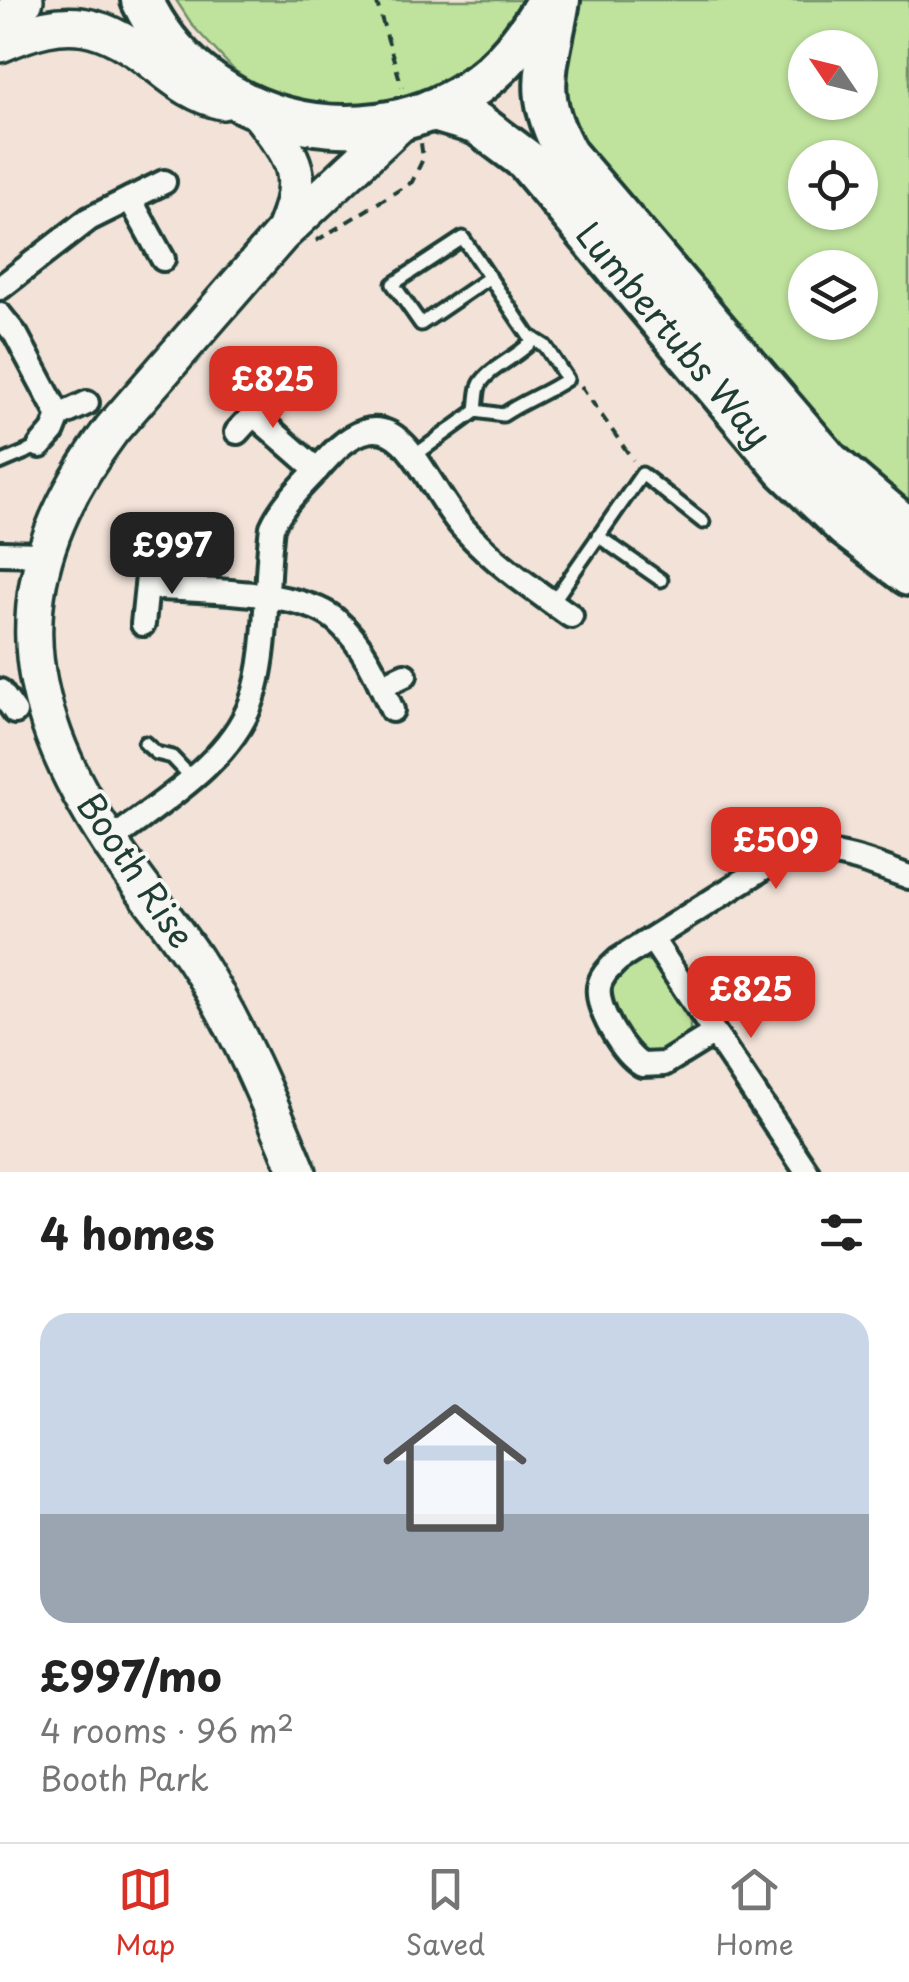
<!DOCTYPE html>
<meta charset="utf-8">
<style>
:root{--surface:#fff;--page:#f6f6f6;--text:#222;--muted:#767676;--line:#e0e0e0;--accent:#d93025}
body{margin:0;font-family:"Playpen Sans",sans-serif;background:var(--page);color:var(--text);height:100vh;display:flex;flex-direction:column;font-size:38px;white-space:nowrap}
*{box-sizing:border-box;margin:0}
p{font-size:32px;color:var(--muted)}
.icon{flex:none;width:55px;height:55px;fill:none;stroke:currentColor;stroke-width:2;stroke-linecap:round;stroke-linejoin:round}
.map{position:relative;height:1172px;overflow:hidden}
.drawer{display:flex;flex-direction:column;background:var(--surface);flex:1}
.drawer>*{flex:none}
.needle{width:65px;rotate:305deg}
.tools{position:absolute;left:788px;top:30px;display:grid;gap:20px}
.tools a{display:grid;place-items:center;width:90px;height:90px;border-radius:50%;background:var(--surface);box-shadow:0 2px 8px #0004;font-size:50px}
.price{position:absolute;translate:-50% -85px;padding:0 22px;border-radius:20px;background:var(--accent);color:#fff;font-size:32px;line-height:65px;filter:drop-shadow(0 2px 5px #0008)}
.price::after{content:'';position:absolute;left:50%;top:60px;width:30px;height:22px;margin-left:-15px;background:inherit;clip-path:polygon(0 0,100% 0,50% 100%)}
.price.on{background:#222;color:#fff}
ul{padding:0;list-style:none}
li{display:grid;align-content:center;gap:20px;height:530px;padding:0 40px}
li+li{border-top:2px solid var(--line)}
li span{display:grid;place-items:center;height:310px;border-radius:30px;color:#555}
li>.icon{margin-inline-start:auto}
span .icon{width:180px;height:180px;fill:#fffc;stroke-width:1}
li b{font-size:42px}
h2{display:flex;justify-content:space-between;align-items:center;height:120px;padding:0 40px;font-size:42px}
.tabs{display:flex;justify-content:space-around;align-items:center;height:140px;border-top:2px solid var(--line);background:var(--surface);font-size:28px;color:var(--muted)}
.tabs a{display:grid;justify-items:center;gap:5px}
.tabs .on{color:var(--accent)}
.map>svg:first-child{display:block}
</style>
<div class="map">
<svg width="909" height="1172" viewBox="0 0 909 1172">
<rect width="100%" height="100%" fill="#f2e2d8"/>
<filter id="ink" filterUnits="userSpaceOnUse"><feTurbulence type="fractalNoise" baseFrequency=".01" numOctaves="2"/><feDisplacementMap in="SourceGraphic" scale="20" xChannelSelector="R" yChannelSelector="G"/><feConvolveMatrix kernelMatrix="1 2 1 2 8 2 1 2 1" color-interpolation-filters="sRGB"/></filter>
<g filter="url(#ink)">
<!-- green -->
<g fill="#bfe39d" stroke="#6f9068" stroke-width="2.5" fill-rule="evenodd">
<polygon points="176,0 525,0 486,57 415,100 321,113 256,85 234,70 193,26"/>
<path d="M579,0H909V507L829,437L577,142L560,76ZM805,48H860V102H805ZM805,158H860V212H805ZM805,268H860V322H805Z"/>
<polygon points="640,958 656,963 690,1012 690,1035 657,1057 641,1056 607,1002 611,975"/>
</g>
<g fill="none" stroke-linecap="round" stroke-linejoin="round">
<!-- lane casing -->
<g stroke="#1f3d34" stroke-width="19">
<g id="lane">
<path d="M476,411C477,404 477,394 479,387C485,369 521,356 534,339"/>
<path d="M414,456L476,411L503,415C525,400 545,394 567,379L545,346L529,336L463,238L393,284L421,324L490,277"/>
<polyline points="0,463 40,446"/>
<polyline points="598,536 661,580"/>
<polyline points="552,603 642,474 703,522"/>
<polyline points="145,743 156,753 172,757 191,777"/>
</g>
</g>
<!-- street casing -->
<g stroke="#1f3d34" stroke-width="30">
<g id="street">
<polyline points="130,199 163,259"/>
<polyline points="0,288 89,219 164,182"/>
<polyline points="0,315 16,335 59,416"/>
<polyline points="253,414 317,470"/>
<polyline points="237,432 272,394"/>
<polyline points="40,446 53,431 59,416 87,403"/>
<polyline points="0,553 44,554"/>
<path d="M147,587C195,591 299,589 335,619C363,643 378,678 392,710"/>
<polyline points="143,624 149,566"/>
<polyline points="381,686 405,675"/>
<polyline points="0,691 15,712"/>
<path d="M109,842C159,803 228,764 251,703C269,657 265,578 272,527C283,502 307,481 325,461C399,378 420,482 464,529C495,563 533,589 571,616"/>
<polyline points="652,939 807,1172"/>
<path d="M714,1033L664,1064L642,1065C623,1054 596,1009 599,987C601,975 610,968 618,960L773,862C816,840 866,861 909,877"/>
</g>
</g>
<!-- primary casing -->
<g stroke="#1f3d34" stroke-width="42">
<g id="primary">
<polyline points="0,25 25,0"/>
<path d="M0,44C70,13 101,21 160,67C179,82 198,96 222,101"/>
<path d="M256,109C292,156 309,171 284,230"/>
<path d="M298,1172C268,1099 238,1027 195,960C168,920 137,883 110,843C13,695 3,574 112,429L281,235L405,119"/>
</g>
</g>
<!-- highway casing -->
<g stroke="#1f3d34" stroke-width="48">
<g id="highway">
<path d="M142,0C198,122 358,162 468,91C503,68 527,36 548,0"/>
<path d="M559,0C548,68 531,91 567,155L829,462L909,530"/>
<path id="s1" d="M431,110L478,124L526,160L785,469L846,527L909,575"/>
</g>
</g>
<!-- path -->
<g stroke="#1f3d34" stroke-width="4" stroke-dasharray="10 8" stroke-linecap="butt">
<polyline points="376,0 402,87"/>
<polyline points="316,241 412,182 423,159 421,143"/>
<polyline points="581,386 633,460"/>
</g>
<!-- lane -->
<use href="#lane" stroke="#f6f6f2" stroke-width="11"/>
<!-- street -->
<use href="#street" stroke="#f6f6f2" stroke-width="22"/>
<!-- primary -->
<use href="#primary" stroke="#f6f6f2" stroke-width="35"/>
<!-- highway -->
<use href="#highway" stroke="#f6f6f2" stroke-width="40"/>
</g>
</g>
<g text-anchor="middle" stroke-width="8" stroke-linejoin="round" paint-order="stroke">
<!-- street labels -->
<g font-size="35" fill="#1f3d34" stroke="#f6f6f2">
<text dy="12" stroke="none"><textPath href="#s1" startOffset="338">Lumbertubs Way</textPath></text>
<text transform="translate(135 871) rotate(56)" y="12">Booth Rise</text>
</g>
</g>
</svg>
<div class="tools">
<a><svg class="needle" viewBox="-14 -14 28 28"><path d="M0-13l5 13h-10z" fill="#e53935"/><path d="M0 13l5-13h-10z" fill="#767676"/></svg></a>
<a><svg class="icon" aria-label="locate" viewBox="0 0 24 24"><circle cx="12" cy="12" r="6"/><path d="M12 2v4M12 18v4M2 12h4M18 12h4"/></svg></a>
<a><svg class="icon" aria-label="layers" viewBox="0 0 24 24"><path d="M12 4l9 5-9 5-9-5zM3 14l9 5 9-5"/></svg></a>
</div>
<b class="price" style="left:273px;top:431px">£825</b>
<b class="price on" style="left:172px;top:597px">£997</b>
<b class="price" style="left:776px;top:892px">£509</b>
<b class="price" style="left:751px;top:1041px">£825</b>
</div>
<section class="drawer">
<h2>4 homes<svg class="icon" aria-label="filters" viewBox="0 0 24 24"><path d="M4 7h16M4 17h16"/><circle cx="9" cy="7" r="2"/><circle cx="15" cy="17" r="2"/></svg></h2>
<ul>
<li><span style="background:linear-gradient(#c9d6e8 65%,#9aa5b1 0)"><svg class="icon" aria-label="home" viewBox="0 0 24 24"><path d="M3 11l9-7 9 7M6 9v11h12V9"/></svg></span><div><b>£997/mo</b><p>4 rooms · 96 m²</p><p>Booth Park</p></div></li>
</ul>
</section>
<nav class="tabs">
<a class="on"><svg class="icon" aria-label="map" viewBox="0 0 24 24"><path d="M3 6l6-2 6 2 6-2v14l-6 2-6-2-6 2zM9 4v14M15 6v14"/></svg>Map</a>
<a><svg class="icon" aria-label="saved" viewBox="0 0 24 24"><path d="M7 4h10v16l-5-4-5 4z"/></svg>Saved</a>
<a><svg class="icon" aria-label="home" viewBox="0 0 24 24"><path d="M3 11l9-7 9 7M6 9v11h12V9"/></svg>Home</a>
</nav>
